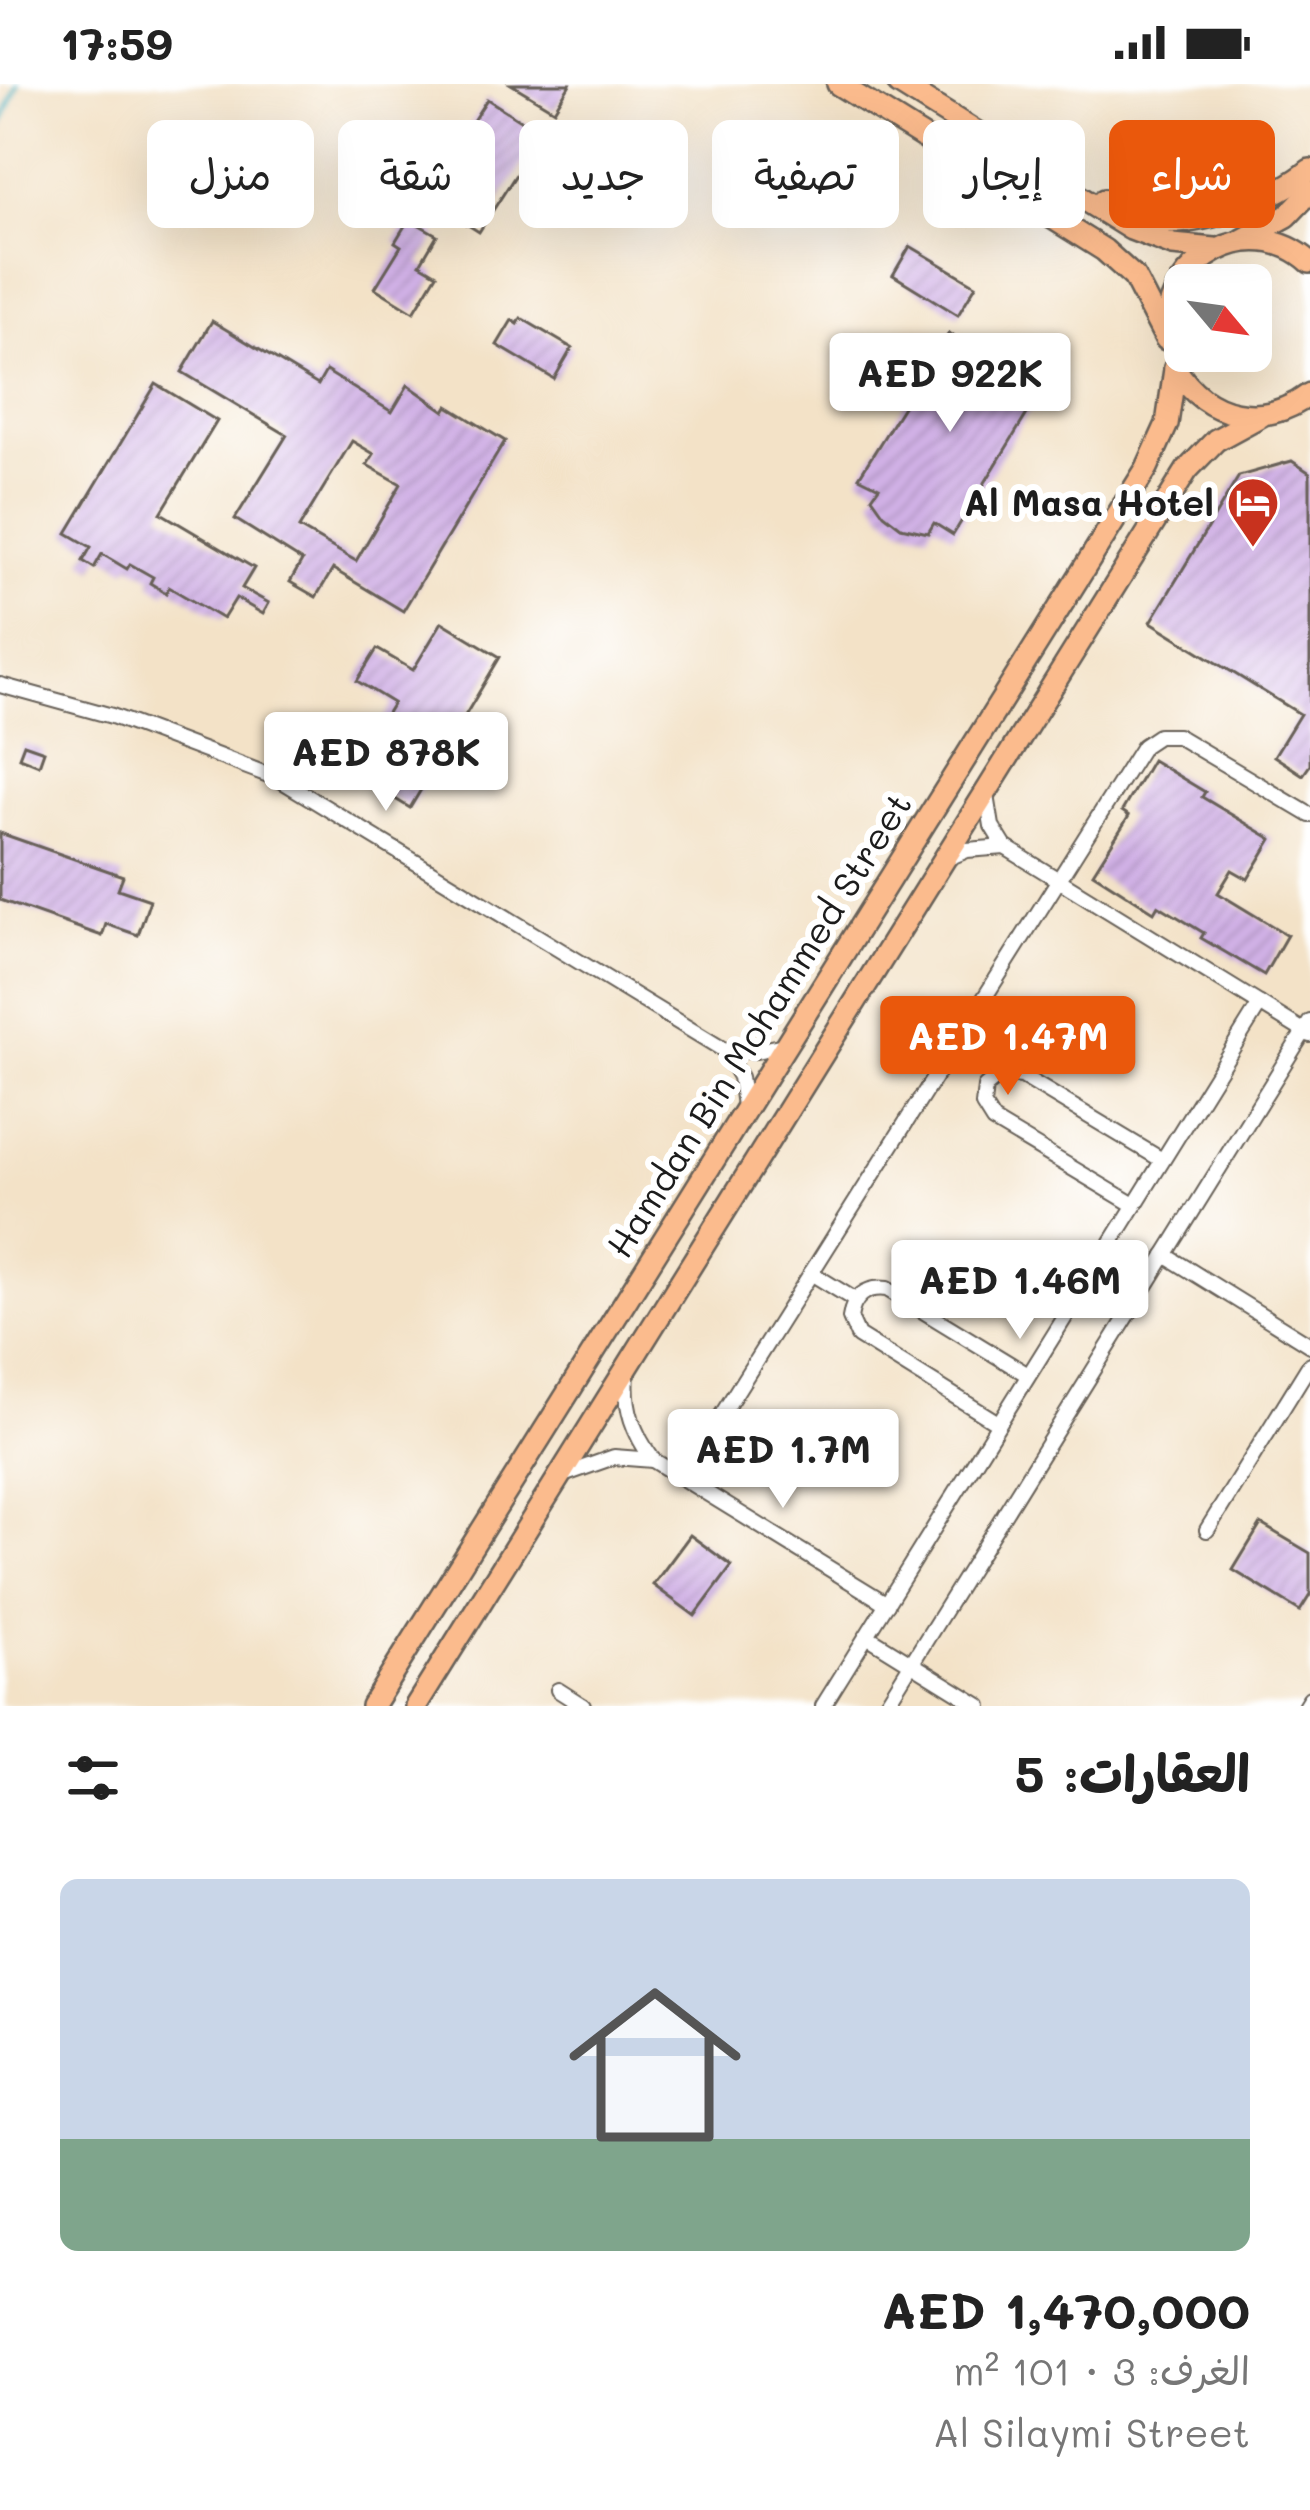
<!DOCTYPE html>
<html lang="ar">
<meta charset="utf-8">
<style>
:root{--surface:#fff;--page:#f6f6f6;--text:#222;--muted:#767676;--accent:#ea580c}
body{margin:0;font-family:Mali,"Playpen Sans Arabic",sans-serif;background:var(--page);color:var(--text);direction:rtl;height:100vh;display:flex;flex-direction:column;font-size:45px;white-space:nowrap}
*{box-sizing:border-box;margin:0}
p{font-size:39px;color:var(--muted)}
.icon{flex:none;width:66px;height:66px;fill:none;stroke:currentColor;stroke-width:2;stroke-linecap:round;stroke-linejoin:round}
.map{position:relative;height:1622px;overflow:hidden;direction:ltr}
.panel{display:flex;flex-direction:column;background:var(--surface);flex:1}
.panel>*{flex:none}
.top-card{position:absolute;left:36px;top:36px;width:1239px;height:108px;direction:rtl;display:flex;gap:24px}
.needle{width:78px;rotate:119deg}
.buttons{position:absolute;left:1164px;top:180px;display:grid;gap:24px}
.buttons a{display:grid;place-items:center;width:108px;height:108px;border-radius:18px;background:var(--surface);box-shadow:0 12px 48px #0002;font-size:60px}
.price{position:absolute;translate:-50% -102px;padding:0 27px;border-radius:12px;background:#fff;color:#222;font-size:39px;line-height:78px;filter:drop-shadow(0 3px 6px #0008)}
.price::after{content:'';position:absolute;left:50%;top:72px;width:36px;height:27px;margin-left:-18px;background:inherit;clip-path:polygon(0 0,100% 0,50% 100%)}
.price.active{background:var(--accent);color:#fff}
ul{padding:0;list-style:none}
li{display:grid;align-content:center;gap:24px;height:636px;padding:0 60px}
li span{display:grid;place-items:center;height:372px;border-radius:18px;color:#555}
li>.icon{margin-inline-start:auto}
span .icon{width:216px;height:216px;fill:#fffc;stroke-width:1}
li b{font-size:51px}
h2{display:flex;justify-content:space-between;align-items:center;height:144px;padding:0 60px;font-size:51px}
.tag{padding:0 42px;border-radius:18px;background:var(--surface);box-shadow:0 12px 48px #0002;font-size:42px;line-height:108px}
.tag.active{background:var(--accent);color:#fff}
.status{display:flex;justify-content:space-between;align-items:center;height:84px;padding:0 60px;background:var(--surface);direction:ltr}
.status svg{height:33px;fill:currentColor}
.map>svg:first-child{display:block}
</style>
<div class="status"><b>17:59</b><svg viewBox="0 0 49 12"><path d="M0 12V9h3v3zM5 12V6h3v6zM10 12V3h3v9zM15 12V0h3v12zM26 1h20v11H26zM47 4h2v5h-2z"/></svg></div>
<div class="map">
<svg width="1310" height="1622" viewBox="0 0 1310 1622">
<defs>
<pattern id="building-hatch" width="6" height="6" patternUnits="userSpaceOnUse" patternTransform="scale(3)"><rect width="6" height="6" fill="#d0b0e5"/><path d="M-1 1l2-2M0 6l6-6M5 7l2-2" fill="none" stroke="#b297c4"/></pattern>
</defs>
<rect width="100%" height="100%" fill="#fff"/>
<filter id="ink" filterUnits="userSpaceOnUse"><feTurbulence type="fractalNoise" baseFrequency=".00833" numOctaves="2"/><feDisplacementMap in="SourceGraphic" scale="24" xChannelSelector="R" yChannelSelector="G"/><feConvolveMatrix kernelMatrix="1 2 1 2 8 2 1 2 1" color-interpolation-filters="sRGB"/></filter>
<filter id="wash" filterUnits="userSpaceOnUse"><feTurbulence type="fractalNoise" baseFrequency=".004" numOctaves="4" result="noise"/><feDisplacementMap in="SourceGraphic" scale="48" xChannelSelector="R" yChannelSelector="G"/><feGaussianBlur stdDeviation="2.7" result="paint"/><feColorMatrix in="noise" values="0 0 0 0 0 0 0 0 0 0 0 0 0 0 0 0 0 1.4 0 .05"/><feComposite in="paint" operator="in"/></filter>
<g filter="url(#wash)">
<rect width="100%" height="100%" fill="#f3e2c7"/>
<g fill="none" stroke-linecap="round" stroke-linejoin="round">
<!-- stream -->
<polyline stroke="#45b2c1" stroke-width="4.5" points="0,44 18,0"/>
</g>
<g id="blocks">
<!-- building -->
<g fill="url(#building-hatch)" fill-rule="evenodd">
<polygon points="511,0 570,0 554,26"/>
<polygon points="487,15 542,50 479,148 424,113"/>
<polygon points="749,67 779,85 769,101 739,83"/>
<polygon points="409,135 437,151 420,180 437,190 414,228 375,204 401,162 395,158"/>
<polygon points="910,162 976,201 958,231 893,191"/>
<polygon points="521,234 572,264 554,295 497,261 512,236 518,240"/>
<path d="M212,237L318,301L326,287L392,328L408,301L445,327L448,322L505,357L403,527L333,485L316,513L290,498L302,477L235,435L287,351L182,288ZM352,357L374,370L367,381L401,400L356,477L299,444Z"/>
<polygon points="949,249 967,261 976,253 993,257 1015,270 1027,285 1020,296 1041,307 953,451 934,439 928,449 901,443 884,430 872,413 879,403 859,393"/>
<polygon points="156,300 217,337 161,429 254,484 242,504 269,519 263,530 236,514 223,535 169,503 166,509 150,499 153,493 130,480 127,485 102,470 94,484 83,477 91,463 67,449"/>
<polygon points="1292,377 1310,389 1310,681 1303,691 1274,672 1300,630 1151,538 1239,392"/>
<polygon points="442,538 500,573 410,724 351,688 393,619 357,597 377,565 413,586"/>
<polygon points="24,660 44,667 39,681 19,673"/>
<polygon points="1152,676 1205,708 1202,713 1272,755 1248,795 1232,786 1218,809 1287,851 1264,891 1201,854 1204,849 1158,821 1154,828 1093,789 1129,732 1122,727"/>
<polygon points="0,749 123,792 118,805 150,816 138,851 106,840 102,852 0,816"/>
<polygon points="1261,1440 1310,1469 1310,1511 1300,1527 1233,1486"/>
<polygon points="690,1451 732,1482 695,1532 653,1501"/>
</g>
</g>
</g>
<g filter="url(#ink)">
<use href="#blocks" fill-opacity="0" stroke="#676158" stroke-width="3"/>
<g fill="none" stroke-linecap="round" stroke-linejoin="round">
<!-- minor casing -->
<g stroke="#676158" stroke-width="18">
<g id="minor">
<polyline points="0,601 112,632 279,695 724,966 740,993 744,1022"/>
<polyline points="987,711 992,742 1005,763 1310,951"/>
<polyline points="946,775 967,766 1005,763"/>
<polyline points="724,966 756,967 784,961"/>
<polyline points="1134,1121 993,1037 983,1021 985,1003 1001,990 1022,992 1162,1076"/>
<polyline points="1165,1171 1310,1261"/>
<polyline points="811,1189 855,1216"/>
<polyline points="1084,1202 1129,1229"/>
<path d="M627,1290C624,1324 634,1350 653,1376L887,1520"/>
<path d="M998,1339L858,1252L850,1234C853,1213 866,1202 887,1205L1028,1291"/>
<polyline points="566,1390 614,1373 653,1376"/>
<polyline points="682,1394 1143,662 1158,652 1177,652 1310,731"/>
<polyline points="1207,1446 1310,1280"/>
<polyline points="867,1552 980,1622"/>
<polyline points="558,1606 583,1622"/>
<polyline points="823,1622 1260,920"/>
<polyline points="885,1622 1310,938"/>
<polyline points="1305,1622 1310,1614"/>
</g>
</g>
<!-- primary casing -->
<g stroke="#676158" stroke-width="26">
<g id="primary">
<polyline points="838,0 1104,166 1134,193 1166,255"/>
<polyline points="899,0 1131,145 1173,161 1215,165"/>
<path d="M1104,116C1121,123 1140,134 1158,137C1199,144 1279,113 1310,86"/>
<polyline points="1243,156 1287,132 1310,108"/>
<path d="M1166,248C1167,176 1252,126 1310,178"/>
<path d="M1175,284C1206,334 1262,346 1310,310"/>
<polyline points="372,1622 1147,384 1167,340 1175,285"/>
<polyline points="416,1622 1187,386 1216,356 1260,332"/>
</g>
</g>
<!-- minor -->
<use href="#minor" stroke="#fff" stroke-width="14"/>
<!-- primary -->
<use href="#primary" stroke="#fbbb8d" stroke-width="21"/>
</g>
</g>
<!-- icons -->
<defs>
<g id="hotel-pin" transform="scale(2.7)"><path d="M0 17L-7.5 6A9.5 9.5 0 1 1 7.5 6Z" fill="#c8321e" stroke="#fff"/><path d="M-6-4.5h1.5V1H6V5H4.5V3h-9V5H-6ZM-4 0a1.8 1.8 0 1 1 3.6 0ZM.5 0V-2.5h3Q6-2.5 6 0Z" fill="#fff"/></g>
</defs>
<g fill-rule="evenodd">
<use href="#hotel-pin" x="1253" y="419"/>
</g>
<g text-anchor="middle" stroke-width="12" stroke-linejoin="round" paint-order="stroke">
<!-- poi labels -->
<g font-size="36" font-weight="bold" fill="#1c1c1c" stroke="#fff" text-anchor="end">
<text x="1214" y="432">Al Masa Hotel</text>
</g>
<!-- street labels -->
<g font-size="36" fill="#1c1c1c" stroke="#fff">
<text transform="translate(759 941) rotate(-58)" y="13">Hamdan Bin Mohammed Street</text>
</g>
</g>
</svg>
<div class="buttons">
<a><svg class="needle" viewBox="-14 -14 28 28"><path d="M0-13l5 13h-10z" fill="#e53935"/><path d="M0 13l5-13h-10z" fill="#767676"/></svg></a>
</div>
<b class="price" style="left:950px;top:351px">AED 922K</b>
<b class="price" style="left:386px;top:730px">AED 878K</b>
<b class="price active" style="left:1008px;top:1014px">AED 1.47M</b>
<b class="price" style="left:1020px;top:1258px">AED 1.46M</b>
<b class="price" style="left:783px;top:1427px">AED 1.7M</b>
<div class="top-card">
<a class="tag active">شراء</a>
<a class="tag">إيجار</a>
<a class="tag">تصفية</a>
<a class="tag">جديد</a>
<a class="tag">شقة</a>
<a class="tag">منزل</a>
</div>
</div>
<section class="panel">
<h2>العقارات: 5<svg class="icon" aria-label="filters" viewBox="0 0 24 24"><path d="M4 7h16M4 17h16"/><circle cx="9" cy="7" r="2"/><circle cx="15" cy="17" r="2"/></svg></h2>
<ul>
<li><span style="background:linear-gradient(#c9d6e8 70%,#7fa58c 0)"><svg class="icon" aria-label="home" viewBox="0 0 24 24"><path d="M3 11l9-7 9 7M6 9v11h12V9"/></svg></span><div><b>AED 1,470,000</b><p>الغرف: 3 · 101 m²</p><p>Al Silaymi Street</p></div></li>
</ul>
</section>
